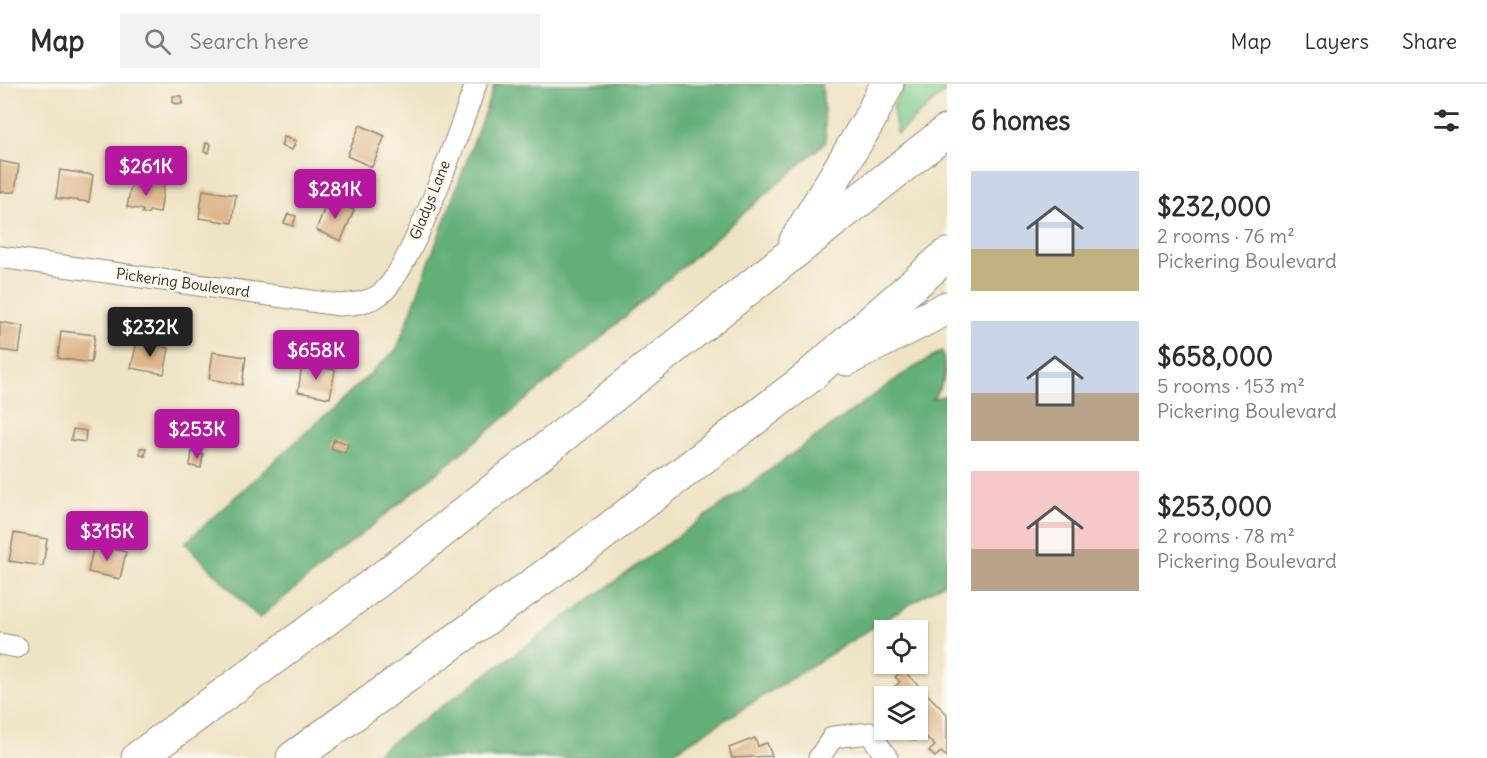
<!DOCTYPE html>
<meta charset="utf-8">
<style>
:root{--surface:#fff;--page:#f2f2f3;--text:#2b2b33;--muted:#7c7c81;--line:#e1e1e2;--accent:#b5179e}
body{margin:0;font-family:Delius,sans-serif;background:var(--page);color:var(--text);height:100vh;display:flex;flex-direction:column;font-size:22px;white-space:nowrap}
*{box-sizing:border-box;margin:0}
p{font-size:20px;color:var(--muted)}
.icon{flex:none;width:33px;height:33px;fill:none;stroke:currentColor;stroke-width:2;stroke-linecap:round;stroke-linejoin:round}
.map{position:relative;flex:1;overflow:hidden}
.side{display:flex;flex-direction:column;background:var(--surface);width:540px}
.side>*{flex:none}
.tools{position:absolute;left:874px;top:536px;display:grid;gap:12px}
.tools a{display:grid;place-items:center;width:54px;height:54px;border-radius:0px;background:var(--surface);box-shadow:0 2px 4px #0004;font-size:30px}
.price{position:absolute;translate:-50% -51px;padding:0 14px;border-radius:6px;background:var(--accent);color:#fff;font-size:20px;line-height:39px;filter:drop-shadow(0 2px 3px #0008)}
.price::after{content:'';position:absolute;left:50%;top:36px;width:18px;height:14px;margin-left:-9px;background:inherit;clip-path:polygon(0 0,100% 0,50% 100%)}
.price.active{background:#222;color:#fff}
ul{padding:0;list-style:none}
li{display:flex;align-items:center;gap:18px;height:150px;padding:0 24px}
li span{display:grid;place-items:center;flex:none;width:168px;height:120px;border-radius:0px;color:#555}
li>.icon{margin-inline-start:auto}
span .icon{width:72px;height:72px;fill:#fffc;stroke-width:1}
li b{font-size:26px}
h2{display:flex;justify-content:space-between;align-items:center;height:72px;padding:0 24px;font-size:26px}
header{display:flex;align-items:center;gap:36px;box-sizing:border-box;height:84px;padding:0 30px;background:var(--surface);border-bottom:2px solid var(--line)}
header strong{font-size:28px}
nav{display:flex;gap:33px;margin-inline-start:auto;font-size:21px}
.search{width:420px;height:54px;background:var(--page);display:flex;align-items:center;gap:15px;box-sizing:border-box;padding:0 21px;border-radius:0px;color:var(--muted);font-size:22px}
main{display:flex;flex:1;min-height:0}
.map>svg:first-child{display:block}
</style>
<header>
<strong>Map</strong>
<div class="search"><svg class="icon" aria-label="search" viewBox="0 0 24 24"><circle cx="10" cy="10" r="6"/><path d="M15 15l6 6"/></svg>Search here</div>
<nav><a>Map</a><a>Layers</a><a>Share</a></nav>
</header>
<main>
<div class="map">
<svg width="947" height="674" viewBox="0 0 947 674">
<rect width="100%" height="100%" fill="#fbf7ec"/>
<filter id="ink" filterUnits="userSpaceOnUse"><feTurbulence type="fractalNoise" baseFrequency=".0167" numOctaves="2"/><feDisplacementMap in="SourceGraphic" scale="12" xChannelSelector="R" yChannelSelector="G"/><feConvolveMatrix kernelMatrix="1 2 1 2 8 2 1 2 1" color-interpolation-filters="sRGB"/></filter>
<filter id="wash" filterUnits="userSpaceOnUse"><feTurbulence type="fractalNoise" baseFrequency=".008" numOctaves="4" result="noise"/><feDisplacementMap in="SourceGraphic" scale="24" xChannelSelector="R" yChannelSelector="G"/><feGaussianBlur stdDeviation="1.35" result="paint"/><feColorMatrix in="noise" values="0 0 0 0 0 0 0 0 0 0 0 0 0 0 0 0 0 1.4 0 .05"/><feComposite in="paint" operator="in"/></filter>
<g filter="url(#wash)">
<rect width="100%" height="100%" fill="#efe3c5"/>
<!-- green -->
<polygon fill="#7acb8c" stroke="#5a7a55" stroke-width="1.5" points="903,0 947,0 947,6 897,50 893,24"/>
<!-- forest -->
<g fill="#63af78" stroke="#4f6c4b" stroke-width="1.5">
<polygon points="495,0 822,0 826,58 582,270 259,534 185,459 397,265"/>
<path d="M942,267C947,290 946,297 932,315L947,311V497L664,674H370L902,291Z"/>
</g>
<g id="blocks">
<!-- building -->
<g fill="#deb689">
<polygon points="173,12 182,12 182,20 173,19"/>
<polygon points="360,41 385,52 372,83 347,72"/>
<polygon points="284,53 296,57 292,66 281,62"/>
<polygon points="206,59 211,60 209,69 204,68"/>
<polygon points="0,77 19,81 15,108 0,108"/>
<polygon points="60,86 93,91 89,118 56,114"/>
<polygon points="132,96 164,101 160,129 149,127 148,130 142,129 143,126 127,123"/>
<polygon points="203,106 236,111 232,139 199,134"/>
<polygon points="328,115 354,126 341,157 316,146"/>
<polygon points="288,130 296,132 293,142 284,139"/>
<polygon points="0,238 23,242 19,269 0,266"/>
<polygon points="61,247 95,251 91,279 58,274"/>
<polygon points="137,257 169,264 164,290 131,284"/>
<polygon points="213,268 246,273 242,301 209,295"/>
<polygon points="302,281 335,286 330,314 298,308"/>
<polygon points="73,345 86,347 85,358 71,356"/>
<polygon points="334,355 348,360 345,369 331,364"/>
<polygon points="140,364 146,364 145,372 140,371"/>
<polygon points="192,368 203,370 201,384 190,382"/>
<polygon points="14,449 47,455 43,482 9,477"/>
<polygon points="94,461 126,468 120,495 88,488"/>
<polygon points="903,586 947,630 947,673 941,668 935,673 929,667 935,662 923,650 915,657 903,645 918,645 918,612 886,612 900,598 895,593"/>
<polygon points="755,654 758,662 767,659 772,672 732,674 729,664"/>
</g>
</g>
</g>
<g filter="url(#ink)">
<use href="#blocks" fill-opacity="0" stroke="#958672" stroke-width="1.5"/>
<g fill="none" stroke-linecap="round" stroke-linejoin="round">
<!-- street casing -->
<g stroke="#958672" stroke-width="23">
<g id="street">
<path d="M0,173L339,221C353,220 367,219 379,211C410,192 461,41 476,0"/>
<polyline points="0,560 17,563"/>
<polyline points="819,674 833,653 870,649 887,674"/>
</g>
</g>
<!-- highway casing -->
<g stroke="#958672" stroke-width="35">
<g id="highway">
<polyline points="796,157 868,38 887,0"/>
<polyline points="847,275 947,224"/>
<polyline points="138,674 398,482 947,47"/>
<polyline points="293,674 592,458 805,296 947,171"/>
</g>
</g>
<!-- street -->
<use href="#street" stroke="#fff" stroke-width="21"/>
<!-- highway -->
<use href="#highway" stroke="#fff" stroke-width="33"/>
</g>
</g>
<g text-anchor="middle" stroke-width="4.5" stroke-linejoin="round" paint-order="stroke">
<!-- street labels -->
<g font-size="15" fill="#3b2a1e" stroke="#fbf7ec">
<text transform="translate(430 116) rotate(-68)" y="5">Gladys Lane</text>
<text transform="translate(183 199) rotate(8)" y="5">Pickering Boulevard</text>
</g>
</g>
</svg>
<div class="tools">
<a><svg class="icon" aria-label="locate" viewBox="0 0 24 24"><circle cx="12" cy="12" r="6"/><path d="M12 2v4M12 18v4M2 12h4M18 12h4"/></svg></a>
<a><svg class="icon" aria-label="layers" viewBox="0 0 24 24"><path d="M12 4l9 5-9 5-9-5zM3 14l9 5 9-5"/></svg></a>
</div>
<b class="price" style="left:146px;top:113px">$261K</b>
<b class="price" style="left:335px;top:136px">$281K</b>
<b class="price active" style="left:150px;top:274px">$232K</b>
<b class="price" style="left:316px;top:297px">$658K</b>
<b class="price" style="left:197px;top:376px">$253K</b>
<b class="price" style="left:107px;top:478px">$315K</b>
</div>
<section class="side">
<h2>6 homes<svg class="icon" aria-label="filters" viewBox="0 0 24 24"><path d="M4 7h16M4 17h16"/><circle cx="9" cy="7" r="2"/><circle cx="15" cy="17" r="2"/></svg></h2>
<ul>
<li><span style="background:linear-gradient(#c9d6e8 65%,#c2b280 0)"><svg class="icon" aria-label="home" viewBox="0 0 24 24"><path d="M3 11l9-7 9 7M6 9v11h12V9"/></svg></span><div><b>$232,000</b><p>2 rooms · 76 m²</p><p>Pickering Boulevard</p></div></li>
<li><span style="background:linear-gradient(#c9d6e8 60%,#b9a48a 0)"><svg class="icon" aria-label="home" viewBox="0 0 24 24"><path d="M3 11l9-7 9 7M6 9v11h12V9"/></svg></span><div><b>$658,000</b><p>5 rooms · 153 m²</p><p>Pickering Boulevard</p></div></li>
<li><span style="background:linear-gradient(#f6c9c9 65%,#b9a48a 0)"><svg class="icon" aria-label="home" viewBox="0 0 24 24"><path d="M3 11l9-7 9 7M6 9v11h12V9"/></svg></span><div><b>$253,000</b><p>2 rooms · 78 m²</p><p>Pickering Boulevard</p></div></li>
</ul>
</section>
</main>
